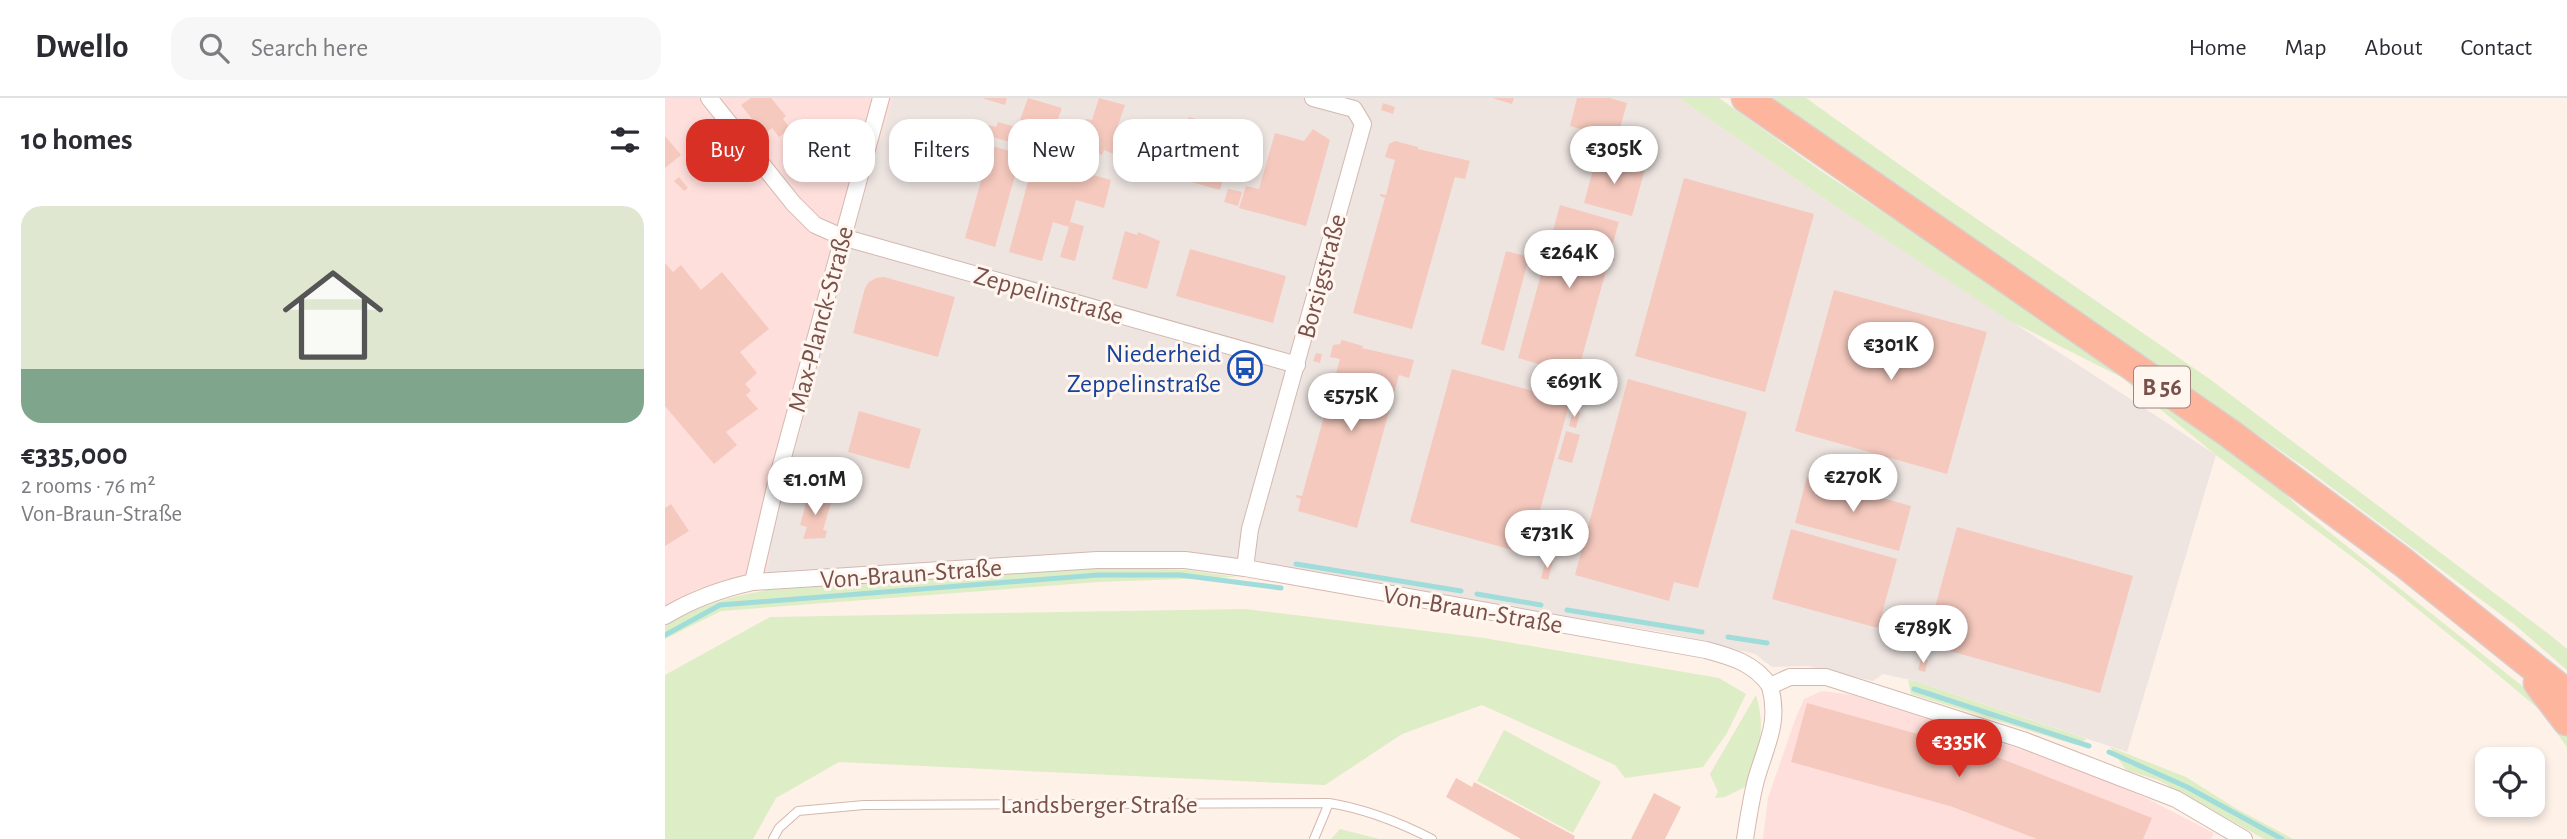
<!DOCTYPE html>
<meta charset="utf-8">
<style>
:root{--surface:#fff;--page:#f7f7f7;--text:#2b2b33;--muted:#7c7c81;--line:#e1e1e2;--accent:#d93025}
body{margin:0;font-family:"Alegreya Sans",sans-serif;background:var(--page);color:var(--text);height:100vh;display:flex;flex-direction:column;font-size:26px;white-space:nowrap}
*{box-sizing:border-box;margin:0}
p{font-size:23px;color:var(--muted)}
.icon{flex:none;width:38px;height:38px;fill:none;stroke:currentColor;stroke-width:2;stroke-linecap:round;stroke-linejoin:round}
.map{position:relative;flex:1;overflow:hidden}
.drawer{display:flex;flex-direction:column;background:var(--surface);width:665px}
.drawer>*{flex:none}
.hud{position:absolute;left:21px;top:21px;width:665px;height:63px;display:flex;gap:14px}
.controls{position:absolute;left:1810px;top:649px;display:grid;gap:14px}
.controls a{display:grid;place-items:center;width:70px;height:70px;border-radius:14px;background:var(--surface);box-shadow:0 4px 10px #0003;font-size:35px}
.price{position:absolute;translate:-50% -60px;padding:0 16px;border-radius:24px;background:#fff;color:#222;font-size:23px;line-height:46px;filter:drop-shadow(0 2px 4px #0008)}
.price::after{content:'';position:absolute;left:50%;top:42px;width:21px;height:16px;margin-left:-10px;background:inherit;clip-path:polygon(0 0,100% 0,50% 100%)}
.price.current{background:var(--accent);color:#fff}
ul{padding:0;list-style:none}
li{display:grid;align-content:center;gap:14px;height:371px;padding:0 21px}
li+li{border-top:2px solid var(--line)}
li span{display:grid;place-items:center;height:217px;border-radius:21px;color:#555}
li>.icon{margin-inline-start:auto}
span .icon{width:126px;height:126px;fill:#fffc;stroke-width:1}
li b{font-size:30px}
h2{display:flex;justify-content:space-between;align-items:center;height:84px;padding:0 21px;font-size:30px}
.chip{padding:0 24px;border-radius:21px;background:var(--surface);box-shadow:0 4px 10px #0003;font-size:24px;line-height:63px}
.chip.current{background:var(--accent);color:#fff}
header{display:flex;align-items:center;gap:42px;box-sizing:border-box;height:98px;padding:0 35px;background:var(--surface);border-bottom:2px solid var(--line)}
header strong{font-size:33px}
nav{display:flex;gap:38px;margin-inline-start:auto;font-size:24px}
.search{width:490px;height:63px;background:var(--page);display:flex;align-items:center;gap:18px;box-sizing:border-box;padding:0 24px;border-radius:21px;color:var(--muted);font-size:26px}
main{display:flex;flex:1;min-height:0}
.map>svg:first-child{display:block}
</style>
<header>
<strong>Dwello</strong>
<div class="search"><svg class="icon" aria-label="search" viewBox="0 0 24 24"><circle cx="10" cy="10" r="6"/><path d="M15 15l6 6"/></svg>Search here</div>
<nav><a>Home</a><a>Map</a><a>About</a><a>Contact</a></nav>
</header>
<main>
<section class="drawer">
<h2>10 homes<svg class="icon" aria-label="filters" viewBox="0 0 24 24"><path d="M4 7h16M4 17h16"/><circle cx="9" cy="7" r="2"/><circle cx="15" cy="17" r="2"/></svg></h2>
<ul>
<li><span style="background:linear-gradient(#dfe7d0 75%,#7fa58c 0)"><svg class="icon" aria-label="home" viewBox="0 0 24 24"><path d="M3 11l9-7 9 7M6 9v11h12V9"/></svg></span><div><b>€335,000</b><p>2 rooms · 76 m²</p><p>Von-Braun-Straße</p></div></li>
</ul>
</section>
<div class="map">
<svg width="1902" height="741" viewBox="0 0 1902 741">
<rect width="100%" height="100%" fill="#fef1e8"/>
<!-- commercial -->
<g fill="#fedfdc">
<polygon points="0,0 228,0 191,123 138,324 109,418 102,475 63,481 29,492 0,510"/>
<polygon points="1157,593 1187,597 1404,667 1481,700 1549,735 1546,741 1098,741 1103,700 1130,622 1139,601"/>
</g>
<!-- industrial -->
<polygon fill="#eee5e1" points="228,0 1014,0 1176,112 1551,357 1462,654 1250,583 1218,576 1208,583 1142,568 1107,569 1090,556 1003,535 511,456 102,475 109,418 138,324 191,123"/>
<!-- green -->
<g fill="#ddedc5">
<polygon points="1014,0 1054,0 1159,75 1360,208 1456,279 1563,352 1615,391 1639,414 1871,599 1902,635 1902,649 1876,613 1819,565 1702,470 1551,357 1456,279 1345,223 1176,112"/>
<polygon points="1108,0 1141,0 1280,99 1546,282 1885,537 1902,551 1902,572 1850,527 1642,371"/>
<path d="M446,469L522,472L572,479L433,484L56,513L0,541V528C33,508 65,498 103,492Z"/>
<polygon points="580,511 819,540 1054,580 1081,596 1062,635 1038,669 960,680 950,667 817,607 737,636 660,687 174,664 111,700 88,741 0,741 0,577 105,519"/>
<polygon points="1243,582 1250,583 1422,641 1411,647 1246,596"/>
<path d="M1091,597C1102,634 1093,654 1080,689L1060,699L1050,700L1053,694L1045,676Z"/>
<polygon points="839,632 936,684 908,735 812,683"/>
<polygon points="1445,649 1521,679 1570,710 1628,741 1599,741 1493,682 1461,672"/>
<polygon points="675,731 714,741 666,741"/>
</g>
<g fill="none" stroke-linecap="round" stroke-linejoin="round">
<!-- stream -->
<g stroke="#a0dcd9" stroke-width="5">
<polyline points="631,466 796,493"/>
<polyline points="812,496 876,507"/>
<polyline points="902,512 1037,534"/>
<polyline points="0,537 55,507 433,477 515,477 616,490"/>
<polyline points="1063,539 1102,545"/>
<polyline points="1249,591 1424,648"/>
<polyline points="1444,654 1522,689 1617,741"/>
</g>
</g>
<!-- building -->
<g fill="#f5c9be">
<polygon points="86,0 106,0 121,18 118,21 125,30 114,39 107,30 99,36 76,7"/>
<polygon points="317,0 342,0 340,7"/>
<polygon points="363,0 397,10 388,34 355,22"/>
<polygon points="434,0 460,7 452,30 459,33 451,57 439,52 437,57 425,53 426,48 413,45 421,21 427,22"/>
<polygon points="827,0 849,0 847,6"/>
<polygon points="912,0 945,0 962,5 952,41 905,28"/>
<polygon points="718,5 730,9 728,16 716,12"/>
<polygon points="524,19 571,32 555,92 508,79"/>
<polygon points="312,24 331,29 333,24 361,32 357,48 309,33"/>
<polygon points="246,26 356,56 330,149 300,140 316,83 236,61"/>
<polygon points="648,31 665,42 641,128 574,110 581,88 594,91 610,35 639,43"/>
<polygon points="0,38 16,57 0,70"/>
<polygon points="730,43 753,49 753,51 805,63 800,81 790,79 747,231 688,215 720,100 715,98 715,96 721,97 730,62 720,59 724,46"/>
<polygon points="932,57 980,71 967,118 919,105"/>
<polygon points="369,61 446,82 439,110 411,102 405,124 419,128 410,163 395,159 404,129 388,124 377,163 344,154"/>
<polygon points="14,79 23,90 19,93 9,83"/>
<polygon points="1019,80 1149,116 1100,294 970,258"/>
<polygon points="563,91 577,94 573,108 559,104"/>
<polygon points="895,107 954,124 944,159 950,161 949,163 944,162 912,277 853,260"/>
<polygon points="460,133 472,137 473,134 495,143 482,191 447,181"/>
<polygon points="525,151 621,178 608,225 511,198"/>
<polygon points="841,153 864,159 839,253 816,246"/>
<polygon points="0,165 8,174 16,167 36,192 57,174 104,231 75,254 92,275 80,286 86,293 81,297 93,311 61,334 72,347 49,366 0,308"/>
<polygon points="219,179 290,199 273,259 188,235 200,190 204,184 211,180"/>
<polygon points="1169,192 1322,234 1282,376 1130,333"/>
<polygon points="677,242 698,248 697,250 749,262 744,280 734,277 692,430 633,413 636,401 631,399 631,397 637,398 675,261 665,259 668,247 675,246"/>
<polygon points="651,255 657,256 655,265 648,263"/>
<polygon points="787,271 905,303 863,456 745,424"/>
<polygon points="963,281 1082,314 1033,490 1009,484 1004,503 910,477"/>
<polygon points="908,312 915,314 911,330 904,328"/>
<polygon points="194,313 256,331 244,371 183,354"/>
<polygon points="901,333 915,337 907,365 893,361"/>
<polygon points="1142,379 1246,408 1234,453 1130,425"/>
<polygon points="156,396 160,403 166,405 158,432 162,433 160,440 138,441 142,429 135,427 143,398 149,400"/>
<polygon points="6,406 24,433 0,448 0,410"/>
<polygon points="1292,429 1468,478 1435,595 1260,546"/>
<polygon points="1126,431 1232,461 1213,530 1107,501"/>
<polygon points="881,461 888,463 883,482 876,480"/>
<polygon points="1256,561 1263,562 1260,574 1253,572"/>
<polygon points="1142,605 1327,657 1487,720 1478,741 1372,741 1285,708 1126,664"/>
<polygon points="791,680 807,689 809,684 910,738 909,741 856,741 781,699"/>
<polygon points="989,695 1016,709 1000,741 966,741"/>
</g>
<g fill="none" stroke-linecap="round" stroke-linejoin="round">
<!-- service casing -->
<g stroke="#d4b8af" stroke-width="10">
<g id="service">
<path d="M108,741L114,730L133,713L199,707L664,705C701,711 734,724 767,741"/>
<polyline points="649,741 664,705"/>
</g>
</g>
<!-- minor casing -->
<g stroke="#d4b8af" stroke-width="18">
<g id="minor">
<polyline points="44,0 128,105 150,127 177,139 632,267"/>
<polyline points="580,470 585,431 698,26 689,11 648,0"/>
<polyline points="88,484 111,385 216,0"/>
<path d="M0,518C28,501 56,491 88,484L432,462H520L580,470L1041,552C1067,559 1089,565 1105,588L1125,579H1161L1358,642L1511,701L1579,741"/>
<path d="M1080,741C1083,722 1086,701 1091,682C1101,646 1115,626 1105,588"/>
</g>
</g>
<!-- trunk casing -->
<g stroke="#dacecc" stroke-width="31">
<g id="trunk">
<polyline points="1081,0 1564,335 1739,465 1902,596"/>
<polyline points="1873,585 1902,623"/>
</g>
</g>
<!-- service -->
<use href="#service" stroke="#fff" stroke-width="8"/>
<!-- minor -->
<use href="#minor" stroke="#fff" stroke-width="16"/>
<!-- trunk -->
<use href="#trunk" stroke="#fdb59d" stroke-width="28"/>
</g>
<!-- icons -->
<defs>
<g id="bus-ring" transform="scale(1.75)"><circle r="9.5" fill="#fff6f0" stroke="#1a4fb4" stroke-width="1.5"/><path d="M-5-6H5V4H4V6H2V4H-2V6H-4V4H-5ZM-3.5-4V0h7V-4ZM-3.5 1.2v1.5H-2V1.2ZM2 1.2v1.5H3.5V1.2Z" fill="#1a4fb4"/></g>
</defs>
<g fill-rule="evenodd">
<use href="#bus-ring" x="580" y="270"/>
</g>
<g text-anchor="middle" stroke-width="6" stroke-linejoin="round" paint-order="stroke">
<!-- shield labels -->
<rect fill="#fff6f0" stroke="#a2827c" stroke-width="2" x="1469" y="268.5" width="56" height="41" rx="5"/>
<g font-size="24" font-weight="bold" fill="#7a514a">
<text x="1497" y="297">B 56</text>
</g>
<!-- street labels -->
<g font-size="26" fill="#7a514a" stroke="#fff6f0">
<text transform="translate(656 178) rotate(-75)" y="9">Borsigstraße</text>
<text transform="translate(384 197) rotate(16)" y="9">Zeppelinstraße</text>
<text transform="translate(155 221) rotate(-75)" y="9">Max-Planck-Straße</text>
<text transform="translate(246 475) rotate(-4)" y="9">Von-Braun-Straße</text>
<text transform="translate(808 511) rotate(10)" y="9">Von-Braun-Straße</text>
<text x="434" y="715">Landsberger Straße</text>
</g>
<!-- transit labels -->
<g font-size="26" fill="#164399" stroke="#fff6f0" text-anchor="end">
<text x="556" y="264">Niederheid<tspan x="556" dy="30">Zeppelinstraße</tspan></text>
</g>
</g>
</svg>
<div class="controls">
<a><svg class="icon" aria-label="locate" viewBox="0 0 24 24"><circle cx="12" cy="12" r="6"/><path d="M12 2v4M12 18v4M2 12h4M18 12h4"/></svg></a>
</div>
<b class="price" style="left:949px;top:88px">€305K</b>
<b class="price" style="left:904px;top:192px">€264K</b>
<b class="price" style="left:1226px;top:284px">€301K</b>
<b class="price" style="left:909px;top:321px">€691K</b>
<b class="price" style="left:686px;top:335px">€575K</b>
<b class="price" style="left:1188px;top:416px">€270K</b>
<b class="price" style="left:150px;top:419px">€1.01M</b>
<b class="price" style="left:882px;top:472px">€731K</b>
<b class="price" style="left:1258px;top:567px">€789K</b>
<b class="price current" style="left:1294px;top:681px">€335K</b>
<div class="hud">
<a class="chip current">Buy</a>
<a class="chip">Rent</a>
<a class="chip">Filters</a>
<a class="chip">New</a>
<a class="chip">Apartment</a>
</div>
</div>
</main>
